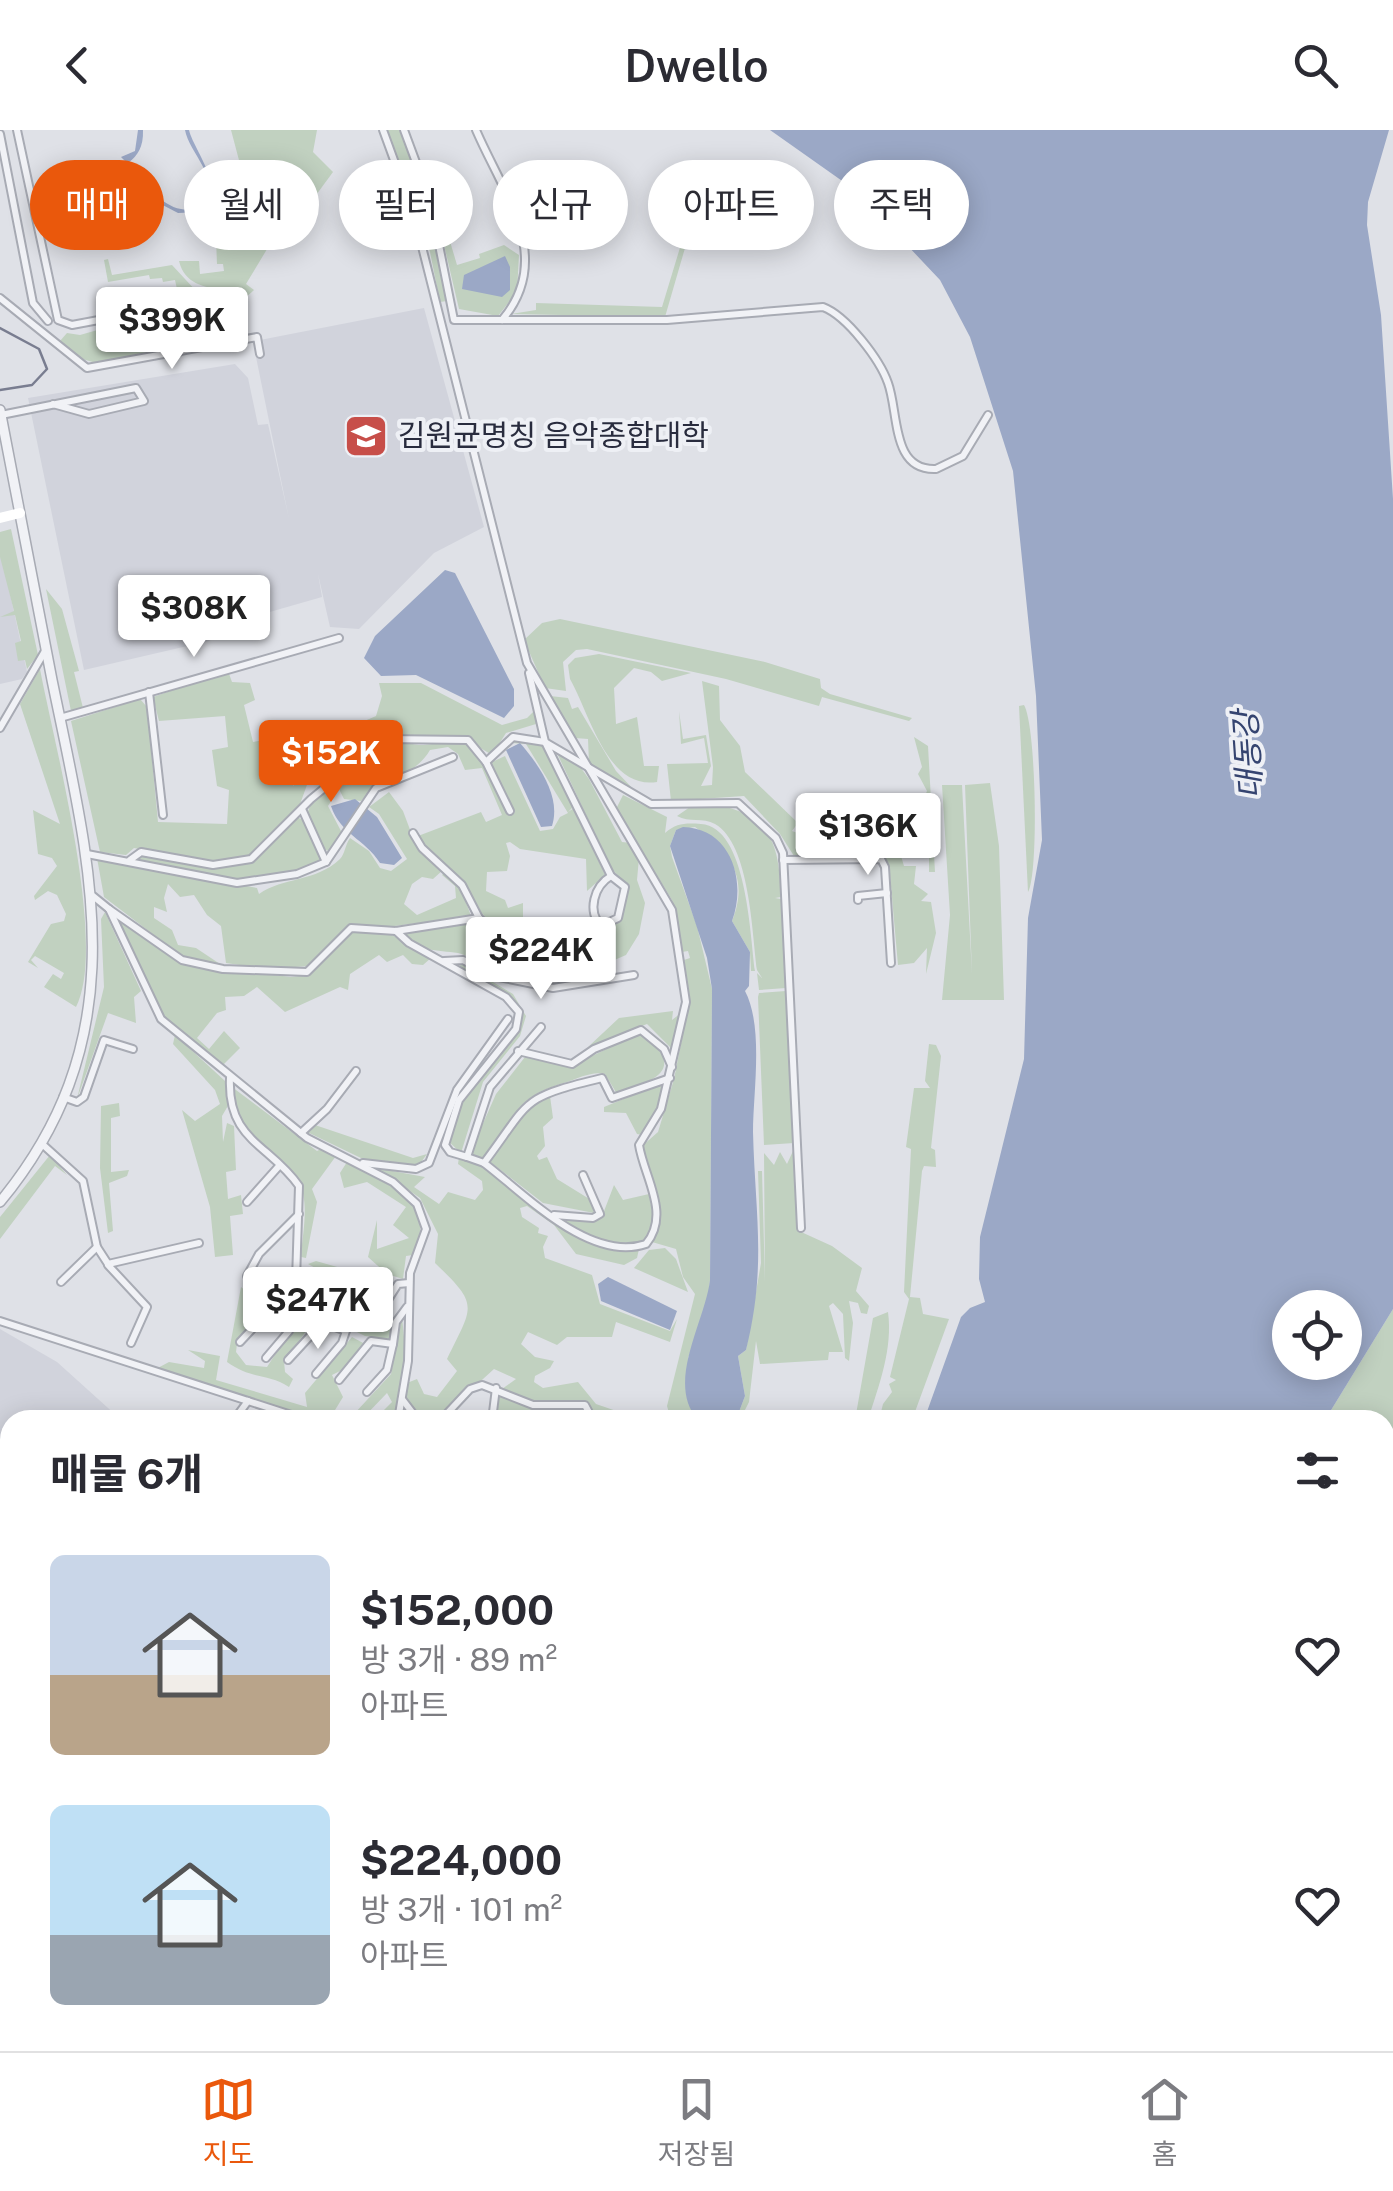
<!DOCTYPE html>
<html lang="ko">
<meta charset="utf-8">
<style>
:root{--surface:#fff;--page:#f2f2f3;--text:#2b2b33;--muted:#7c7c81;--line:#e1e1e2;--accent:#ea580c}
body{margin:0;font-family:"Public Sans","Noto Sans KR",sans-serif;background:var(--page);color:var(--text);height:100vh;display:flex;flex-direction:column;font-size:38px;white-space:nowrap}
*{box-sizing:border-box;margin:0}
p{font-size:32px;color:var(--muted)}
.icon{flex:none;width:55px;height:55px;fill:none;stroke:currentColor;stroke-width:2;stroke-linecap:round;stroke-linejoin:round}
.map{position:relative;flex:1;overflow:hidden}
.panel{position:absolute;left:0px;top:1280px;width:1395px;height:642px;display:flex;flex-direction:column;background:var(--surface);border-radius:30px 30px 0 0;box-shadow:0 5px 25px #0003}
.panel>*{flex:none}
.banner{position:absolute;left:30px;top:30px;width:1335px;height:90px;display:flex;gap:20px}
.controls{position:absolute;left:1272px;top:1160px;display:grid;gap:20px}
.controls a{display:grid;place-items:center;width:90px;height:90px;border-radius:50%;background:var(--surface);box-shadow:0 5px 25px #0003;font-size:50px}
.price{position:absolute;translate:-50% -85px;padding:0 22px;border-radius:10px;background:#fff;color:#222;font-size:32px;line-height:65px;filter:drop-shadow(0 2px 5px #0008)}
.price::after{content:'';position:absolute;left:50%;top:60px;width:30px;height:22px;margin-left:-15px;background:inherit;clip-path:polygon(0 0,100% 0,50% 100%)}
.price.on{background:var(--accent);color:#fff}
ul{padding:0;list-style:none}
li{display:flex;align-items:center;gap:30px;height:250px;padding:0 50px}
li span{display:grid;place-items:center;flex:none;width:280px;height:200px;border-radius:15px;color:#555}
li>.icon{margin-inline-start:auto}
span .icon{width:120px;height:120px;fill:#fffc;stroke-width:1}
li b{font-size:42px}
h2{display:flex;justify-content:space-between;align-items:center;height:120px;padding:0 50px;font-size:42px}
.chip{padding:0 35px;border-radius:45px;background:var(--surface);box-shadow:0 5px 25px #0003;font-size:35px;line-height:90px}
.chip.on{background:var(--accent);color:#fff}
header{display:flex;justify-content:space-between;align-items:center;height:130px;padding:0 50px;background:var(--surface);font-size:45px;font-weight:600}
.dock{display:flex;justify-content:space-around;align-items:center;height:140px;border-top:2px solid var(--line);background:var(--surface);font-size:28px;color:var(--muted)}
.dock a{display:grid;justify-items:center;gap:5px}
.dock .on{color:var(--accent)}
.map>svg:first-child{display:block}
</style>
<header><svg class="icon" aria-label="back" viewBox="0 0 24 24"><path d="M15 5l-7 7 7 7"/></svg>Dwello<svg class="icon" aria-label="search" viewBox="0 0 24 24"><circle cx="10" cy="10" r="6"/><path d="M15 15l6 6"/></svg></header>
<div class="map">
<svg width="1393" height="1921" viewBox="0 0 1393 1921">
<rect width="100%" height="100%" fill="#dfe1e7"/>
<!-- built -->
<g fill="#d1d3dc">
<polygon points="424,178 484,397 434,423 359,499 330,497 318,444 322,467 238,491 209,511 84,540 28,268 235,234 248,248 258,295 268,294 289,389 256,227 260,210"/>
<polygon points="0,417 27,542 22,549 0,554"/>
<polygon points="0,1199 57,1232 118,1287 10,1290 10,1574 0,1585"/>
</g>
<!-- green -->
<g fill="#c1d1c0">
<path d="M231,0H317L313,22L333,42L297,91L287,86L246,154L254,160C247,167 240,171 226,173L224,161C204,156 185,155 179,131H199L200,144L224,141L223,134H217L216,109L239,99V79L249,78L253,92L258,91L255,71L262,60V35L251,37L250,69L235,72V36L240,34Z"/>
<polygon points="387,0 401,0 428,74 447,171 440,172 430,122"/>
<polygon points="699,55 703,56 665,187 511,184 536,180 536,173 662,177"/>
<polygon points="438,71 457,135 480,128 479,124 504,115 519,125 517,162 498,186 459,179 434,72"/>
<polygon points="108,129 112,145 172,135 198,163 195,170 180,173 175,150 163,152 162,148 150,149 149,145 108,152 104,130"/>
<polygon points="140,184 151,186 148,205 171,205 175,216 96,233 79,228 60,211 67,203 80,205 108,197 115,208 129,209 139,195 131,192 126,201 122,188"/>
<polygon points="11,399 38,525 27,539 25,530 18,531 15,513 21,511 15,485 0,487 14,481 0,427 0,402"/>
<polygon points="46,459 62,479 79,541 74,542 83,578 71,581"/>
<polygon points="560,489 765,532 820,549 821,558 830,564 912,588 909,591 822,567 819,576 726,549 587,519 576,520 563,532 566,561 545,558 524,510 542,493"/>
<path d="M599,524L691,543L662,551L651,542L634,538L614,558L616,594L637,587L644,636H659L657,652C607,660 590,584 570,549L568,535L575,528Z"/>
<polygon points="526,533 540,607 536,594 506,603 492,625 459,605 385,606 339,642 335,612 349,607 353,596 376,586 382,566 379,553 421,553 502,595 527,588 534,581"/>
<path d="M40,539C54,613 108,815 76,877L44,857L53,844L61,849L64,843L35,826L31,830L38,838L28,832L51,794L64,791L66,784L57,765L48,761L35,770L34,766L57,736L52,728L38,724L33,680L60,694L20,574Z"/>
<polygon points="228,541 232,552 250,553 255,570 244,575 253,612 276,608 286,647 294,656 295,641 303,637 312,641 299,677 250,727 213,733 134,718 126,725 100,722 71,591 140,569 147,577 158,692 227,694 229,660 217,656 212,620 228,617 225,586 159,591 153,567"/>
<path d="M702,551L719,556L720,590L740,616L745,642L798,693L792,701C804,704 809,715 820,716C848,717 873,718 901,726L904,736H916L914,754L928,764L921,771L931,772L936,803L926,844L927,818L914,833L898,835L889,734L883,725L794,726L780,704L744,666L671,671L667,634L708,633L704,608L681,614L679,581L683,609L706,605L711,636L701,656L712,655L713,637Z"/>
<polygon points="550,566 568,568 572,579 578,577 616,641 634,660 589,634 588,609 575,608"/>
<path d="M1024,575C1036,595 1039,742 1028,762L1019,576Z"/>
<path d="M517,607L545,616L574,676L568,682L574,678L605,745L587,761L586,729L520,719L510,712L506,713L510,726L507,741L487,742L486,761L505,770L508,778L523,773V809L555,822L559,816L561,821H569L567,837C499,823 465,758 419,710L418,706L481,682L486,692L502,685L482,638L465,640L458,624L448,617L430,620C413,649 386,644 361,671L344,669L339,659L328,676L342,703L330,722L321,717L306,687L311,673L386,612C398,611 408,614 419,615C440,615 459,605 476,620L510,686L515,682L492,639V632L505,626L540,701L553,699L560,687L568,683L526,614L512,613Z"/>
<polygon points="914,607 928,616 935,742 929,742 929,724 920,708 926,692 919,680 927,661 918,644 922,637"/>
<path d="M556,621L578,634L589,649L622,712L631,713L639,728L637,750L645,773L639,804L626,825L596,838L593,845C560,851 517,852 485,837C476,833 468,825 458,823C438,820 415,822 403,802C424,799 462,785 482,792C496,797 506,816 517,825C534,840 572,849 591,836L600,807L620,791L628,757L611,738Z"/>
<polygon points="990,653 999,716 1004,870 942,870 950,785 942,655 962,655 972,844 965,655"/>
<path d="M389,662L403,681L415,713L443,740L433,749L422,747L412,754L404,774L417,785L456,768L455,756L442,745L445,742L460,756L471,786L387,797L351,795L310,836L266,839L226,833L221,796L207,785L194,765L180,767L168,754L164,768L167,782L154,777V788L172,800L178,815L196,818L223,836L180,825L104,767L97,728L257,758L259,764C283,747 316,752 340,729C345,724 345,715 350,708L369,721L380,738L391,741L407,729L379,684L369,677Z"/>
<path d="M623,665L667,687L665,703C677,693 685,693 701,694C747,697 750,805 755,841H751L750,822L732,791C750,746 729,722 695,697L676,700L670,716L672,727L697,796L712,859L710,1150L707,1178L688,1228L692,1290H671L667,1276L695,1164L683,1147L676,1119L652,1112L659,1087L641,1017L658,1002L674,949L690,868L684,830L690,828L688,821L682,822L672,770L616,679Z"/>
<path d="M715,675C773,684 779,717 781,767L775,768L781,769L786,858L759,860L757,843L762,848L757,840C752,803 750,714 715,694C703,687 689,693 677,686L690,677Z"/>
<path d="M297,687L303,690L321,729C285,764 181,745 138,729L146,725C227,742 237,748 297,687Z"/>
<polygon points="105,782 141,861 134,867 136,893 108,883 77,969 104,857 101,789"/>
<path d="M117,789L190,835L291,847L307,845C324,835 331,818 345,805C368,784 412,816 431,828L423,835L412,834L403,825L387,832L379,825L350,844L348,860L340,857L285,882L257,857L244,866L225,867L226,880L217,883L197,908L209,919L224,901L240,918L223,935L159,883Z"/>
<polygon points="461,833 513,864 526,886 520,906 483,952 461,1023 448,1011 464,966 521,892 515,872 458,838"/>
<polygon points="786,861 794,1013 764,1015 758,867 759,863"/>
<polygon points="673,881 672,890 681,883 671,926 670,917 647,894 588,917 619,888"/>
<path d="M642,902C687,941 656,949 617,964L605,944C592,941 579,948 567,952C507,969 518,990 482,1029L470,1023L496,964L525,927L569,937Z"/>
<polygon points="175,905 225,951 229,974 222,986 223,1012 227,993 234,996 236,1040 226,1042 228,1069 241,1065 243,1084 230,1086 233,1125 215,1127 210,1077 182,980 195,991 220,974 215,960 173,914"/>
<polygon points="929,914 936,915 941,926 931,1018 935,1020 936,1037 924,1036 922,1041 910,1167 920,1168 923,1184 949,1189 912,1290 879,1290 883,1274 892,1262 889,1254 896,1250 890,1247 909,1169 904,1162 911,1019 906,1017 914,958 930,958 925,951"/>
<polygon points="660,954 664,964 652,995 643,1005 637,1004 626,983 604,982 604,977"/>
<path d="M232,957L317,1021L323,1018L336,1026L312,1059L317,1072L306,1128L301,1127C302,1105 311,1069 297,1050C270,1010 242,1015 232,957Z"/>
<polygon points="550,966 553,988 543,997 545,1016 537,1026 539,1030 547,1027 557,1049 591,1070 594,1083 543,1073 489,1031 525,979"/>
<polygon points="119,973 120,986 111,988 111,1042 129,1040 127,1046 109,1053 113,1101 108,1103 100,1038 101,976"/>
<polygon points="315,995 413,1028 427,1024 419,1035 363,1029 307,1002"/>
<polygon points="793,1021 799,1101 832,1116 862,1138 856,1161 869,1176 867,1184 861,1183 858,1173 849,1171 853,1193 849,1231 845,1228 843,1184 833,1173 829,1176 843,1222 829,1222 828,1230 760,1234 756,1211 749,1272 740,1290 736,1290 745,1266 738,1226 746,1220 761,1133 758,1041 762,1041 765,1152 764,1023 774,1035 780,1022 787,1034"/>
<polygon points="50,1025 67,1045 55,1036 0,1109 0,1087"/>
<path d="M459,1027L481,1034L595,1116L639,1119L637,1128L624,1135L576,1124L554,1095L527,1076L520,1078L522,1087L539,1098L538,1103L548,1106L543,1117L545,1128L592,1145L600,1174L670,1201L677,1189L670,1212L616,1192L612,1207H567L557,1215L528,1202L521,1214L535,1227L554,1231L550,1238L535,1246L534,1252L543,1258L578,1252L596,1274L631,1286L629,1290L600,1280L599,1290H595L590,1278L534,1272L502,1259L516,1249L494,1239L438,1290H420L406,1266L407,1253L417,1249L424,1264L437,1267L457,1241L447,1229C473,1175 480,1176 435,1133L438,1104L420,1068L376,1038L425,1047L414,1057L439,1074L448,1062L475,1070L483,1060L482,1051L458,1034Z"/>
<path d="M347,1032C390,1053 439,1068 413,1125L406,1126L403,1149L387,1144L368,1127L377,1090V1119L409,1108L393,1095L406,1077L367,1052L344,1058L340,1043Z"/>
<path d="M614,1055L623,1070L649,1064L654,1093L643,1113C610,1118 590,1108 562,1091L601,1089Z"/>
<polygon points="665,1118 676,1129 688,1162 634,1138 649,1120"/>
<polygon points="316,1131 362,1144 343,1176 370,1197 383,1187 392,1189 390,1209 365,1206 316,1182 320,1173 338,1169 345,1154 308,1134"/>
<path d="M241,1157L262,1175L276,1160L281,1162L237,1214L236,1222L246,1235L267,1237L298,1189L313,1192L284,1231L285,1242L293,1249L289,1257C268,1243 252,1250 227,1232Z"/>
<polygon points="1393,1179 1393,1333 1385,1349 1385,1290 1325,1290"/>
<path d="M888,1182C893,1219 879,1255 868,1290H855L873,1188Z"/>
<polygon points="402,1187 406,1226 396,1290 374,1290 392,1272 387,1263 362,1289 354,1284 391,1244"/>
<polygon points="352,1207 365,1214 346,1238 332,1245 343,1267 332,1285 341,1290 315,1290 154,1240 169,1232 204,1238 205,1231 188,1220 220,1226 216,1250 307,1277 305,1263"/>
<polygon points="501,1265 543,1278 580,1276 590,1290 497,1290 494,1274"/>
<polygon points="1385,1687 1393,1687 1393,1921 1248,1921 1248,1913 1385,1912"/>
</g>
<!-- water -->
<g fill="#9ba8c6" fill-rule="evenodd">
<path d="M138,0H143C144,35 119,32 102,54L106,75L124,82L153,67C164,69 170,78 181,79C190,81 197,78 203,72C222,49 189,23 185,0H189C194,23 245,82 178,83L155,71L146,82L141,77L121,86C103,84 93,70 99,52L126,32L121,27L135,21Z"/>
<path d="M770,0H1389L1368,72L1367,95L1381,185L1393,369V1179L1325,1290H924L961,1187L970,1178L985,1172L979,1149L980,1107L1024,929L1028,788L1042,710L1036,566L1013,341L970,207L940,150L855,60ZM1290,1178H1345V1232H1290Z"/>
<polygon points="505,126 510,137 510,160 502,167 462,159 464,145"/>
<polygon points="445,440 455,443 514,559 514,576 504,588 416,545 381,546 364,528 375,506"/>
<path d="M520,613C541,637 561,668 552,696L541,697L506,620Z"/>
<path d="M355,669L377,687L402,728L394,735L380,733C365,709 340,704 331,676Z"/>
<path d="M683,697C731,698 747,751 732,791L750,822L749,856L745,861C764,897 753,963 753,1002C755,1083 767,1136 746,1220L738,1226L745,1266L736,1290H698C665,1253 705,1192 710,1150L712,859L707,828L670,716L676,700Z"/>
<polygon points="608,1147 677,1181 670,1200 601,1171 598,1154"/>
<polygon points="656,1912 964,1912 964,1913 960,1921 651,1921"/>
</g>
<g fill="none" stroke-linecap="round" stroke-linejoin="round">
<!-- stream -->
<g stroke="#9ba8c6" stroke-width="2.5">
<polyline points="1389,1500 1390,1518"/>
<polyline points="1385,1509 1388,1518"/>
<polyline points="1246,1921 1246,1912"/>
</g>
<!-- minor casing -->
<g stroke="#a8abb4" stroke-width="10">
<g id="minor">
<polyline points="17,0 58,190 72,195 152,180 159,202 175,202"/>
<path d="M383,0L414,85L527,533L672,780L686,872L661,979L639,1015C644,1047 671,1084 646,1114C590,1133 526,1065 484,1033L467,1027L490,957L541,897"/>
<path d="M404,0L430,70L454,190H667L823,177C847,186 880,230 888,253C899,283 891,341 936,339L963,326L988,285"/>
<path d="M476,0C504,65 555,128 502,190"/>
<polyline points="0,4 33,173 48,191"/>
<polyline points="0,168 87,238 257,207 260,224"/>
<polyline points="179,222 175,202 208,195 204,171"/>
<polyline points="1,285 136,258 144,271 89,284 53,274"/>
<polyline points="149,562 163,685"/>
<polyline points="60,588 339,508"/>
<polyline points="0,598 45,521"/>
<polyline points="330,610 336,648"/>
<polyline points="486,632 513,607 545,612 651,674 738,673 776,708 783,723 801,1098"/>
<polyline points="302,679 326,732"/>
<polyline points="413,703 422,718 462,755 479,788"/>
<polyline points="87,724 237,753 297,744 326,732 376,658 453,627"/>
<polyline points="130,730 141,722 213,735 251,729 311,669 384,609 468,610 486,632 510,681"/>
<polyline points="783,730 881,729 885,737 891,833"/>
<polyline points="93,766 109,779 161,889 307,1008 393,1052 417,1074 426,1099 410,1143 408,1231 398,1290"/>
<polyline points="858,770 858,766 887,763"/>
<polyline points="109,779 182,830 223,839 307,842 351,798 396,801 479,788 528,829 570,840 590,834 601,796 618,788 625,757 611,746 545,612 529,543"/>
<path d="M601,796C587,781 594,756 611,746"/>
<polyline points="396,801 409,813 506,867 519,882 516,899 459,970 445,1015 450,1022 467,1027"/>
<polyline points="444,831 463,830 494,846 553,858 634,845"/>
<polyline points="518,921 572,934 594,919 641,900 664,919 672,937"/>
<path d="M230,948C227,1011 270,1014 299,1056L295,1182L346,1201L342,1213L316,1244"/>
<polyline points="63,967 77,972 84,967 104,910 133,919"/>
<polyline points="301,1003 327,979 356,941"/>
<polyline points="41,1013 83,1051 97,1117 108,1134 199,1113"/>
<polyline points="363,1033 416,1039 429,1033 457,960 508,889"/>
<path d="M484,1033C532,969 519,968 602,948L612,968L670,948"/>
<polyline points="247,1072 279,1036"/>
<polyline points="554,1085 593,1088 600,1084 583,1045"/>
<polyline points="108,1135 147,1177 131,1213"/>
<polyline points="247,1146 259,1124 299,1084"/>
<polyline points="61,1152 97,1117"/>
<polyline points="377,1187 398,1154 409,1153"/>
<polyline points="0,1191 307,1290"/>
<polyline points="240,1212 295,1153"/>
<polyline points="266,1228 289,1201 295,1182"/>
<polyline points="288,1230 323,1192"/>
<polyline points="339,1250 371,1211 393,1214 396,1192 407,1177"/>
<polyline points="367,1262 387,1240 393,1214"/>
<polyline points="402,1269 418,1290"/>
<polyline points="234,1290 248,1271"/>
<polyline points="441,1290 470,1259 482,1255 533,1275 585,1275 593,1290"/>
<polyline points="492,1290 496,1258"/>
<polyline points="1385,1388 1393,1362"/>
<polyline points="0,1389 10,1391"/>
<polyline points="1385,1400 1393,1387"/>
<polyline points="1385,1430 1393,1441"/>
<polyline points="1385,1551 1393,1544"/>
<polyline points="0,1589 10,1578"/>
<polyline points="1385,1686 1393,1685"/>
<polyline points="0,1844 10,1844"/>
<polyline points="428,1912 439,1921"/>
<polyline points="8,1921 14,1912"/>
<polyline points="298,1921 312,1912"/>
<polyline points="391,1921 400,1912"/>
<polyline points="602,1921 604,1912"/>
<polyline points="1088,1921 1093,1912"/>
<polyline points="1179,1921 1182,1912"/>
</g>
</g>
<!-- tertiary casing -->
<g stroke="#a8abb4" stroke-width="12">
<path id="tertiary" d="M0,280C18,370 34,460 52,550C91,740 138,905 0,1072"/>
</g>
<!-- minor -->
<use href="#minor" stroke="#f1f2f6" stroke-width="6"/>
<!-- tertiary -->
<use href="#tertiary" stroke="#f1f2f6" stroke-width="9"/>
<!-- secondary -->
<polyline stroke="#fff" stroke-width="10" points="0,388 20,383"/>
<!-- tram -->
<polyline stroke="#797d90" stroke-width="2.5" points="0,198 39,219 47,239 32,255 0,260"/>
</g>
<!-- icons -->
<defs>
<g id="university-square" transform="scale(2.25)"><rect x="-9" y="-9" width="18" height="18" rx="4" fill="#c74e49" stroke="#eef0f5"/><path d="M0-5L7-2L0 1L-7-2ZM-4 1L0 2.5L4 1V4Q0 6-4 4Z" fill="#fff"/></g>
</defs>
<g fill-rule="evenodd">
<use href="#university-square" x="366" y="306"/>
</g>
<g text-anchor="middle" stroke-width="8" stroke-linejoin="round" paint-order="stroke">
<!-- poi labels -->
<g font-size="30" fill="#292c3e" stroke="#eef0f5" text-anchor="start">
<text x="398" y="316">김원균명칭 음악종합대학</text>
</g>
<!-- water labels -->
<g font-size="32" font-style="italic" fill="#354470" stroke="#eef0f5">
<text transform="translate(1248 625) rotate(-94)" y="11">대동강</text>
</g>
</g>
</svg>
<div class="controls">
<a><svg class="icon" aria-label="locate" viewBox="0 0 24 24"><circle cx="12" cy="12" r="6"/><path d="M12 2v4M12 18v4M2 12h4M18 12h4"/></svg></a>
</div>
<b class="price" style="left:172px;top:242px">$399K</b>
<b class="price" style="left:194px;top:530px">$308K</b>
<b class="price on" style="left:331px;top:675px">$152K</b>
<b class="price" style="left:868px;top:748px">$136K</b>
<b class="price" style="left:541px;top:872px">$224K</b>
<b class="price" style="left:318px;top:1222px">$247K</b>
<div class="banner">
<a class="chip on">매매</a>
<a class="chip">월세</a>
<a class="chip">필터</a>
<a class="chip">신규</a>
<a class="chip">아파트</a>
<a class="chip">주택</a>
</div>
<section class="panel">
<h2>매물 6개<svg class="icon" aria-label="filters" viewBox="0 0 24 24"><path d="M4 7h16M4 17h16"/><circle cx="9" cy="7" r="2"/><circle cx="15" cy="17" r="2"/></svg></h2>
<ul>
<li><span style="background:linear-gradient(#c9d6e8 60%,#b9a48a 0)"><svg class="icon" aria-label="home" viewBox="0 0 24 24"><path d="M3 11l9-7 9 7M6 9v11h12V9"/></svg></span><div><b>$152,000</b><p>방 3개 · 89 m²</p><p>아파트</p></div><svg class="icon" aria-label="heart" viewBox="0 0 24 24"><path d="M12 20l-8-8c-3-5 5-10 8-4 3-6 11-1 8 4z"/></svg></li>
<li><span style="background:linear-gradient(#bfe0f5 65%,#9aa5b1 0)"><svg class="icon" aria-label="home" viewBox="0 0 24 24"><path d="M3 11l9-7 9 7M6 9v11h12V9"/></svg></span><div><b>$224,000</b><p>방 3개 · 101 m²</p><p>아파트</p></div><svg class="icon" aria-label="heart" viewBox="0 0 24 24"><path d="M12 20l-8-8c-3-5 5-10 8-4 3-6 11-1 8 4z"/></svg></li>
</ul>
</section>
</div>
<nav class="dock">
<a class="on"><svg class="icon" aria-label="map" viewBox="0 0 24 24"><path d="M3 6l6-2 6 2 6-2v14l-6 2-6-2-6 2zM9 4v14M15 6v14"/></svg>지도</a>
<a><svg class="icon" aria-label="saved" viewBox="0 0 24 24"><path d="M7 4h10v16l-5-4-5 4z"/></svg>저장됨</a>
<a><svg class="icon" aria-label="home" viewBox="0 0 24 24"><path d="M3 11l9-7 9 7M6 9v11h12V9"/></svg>홈</a>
</nav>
